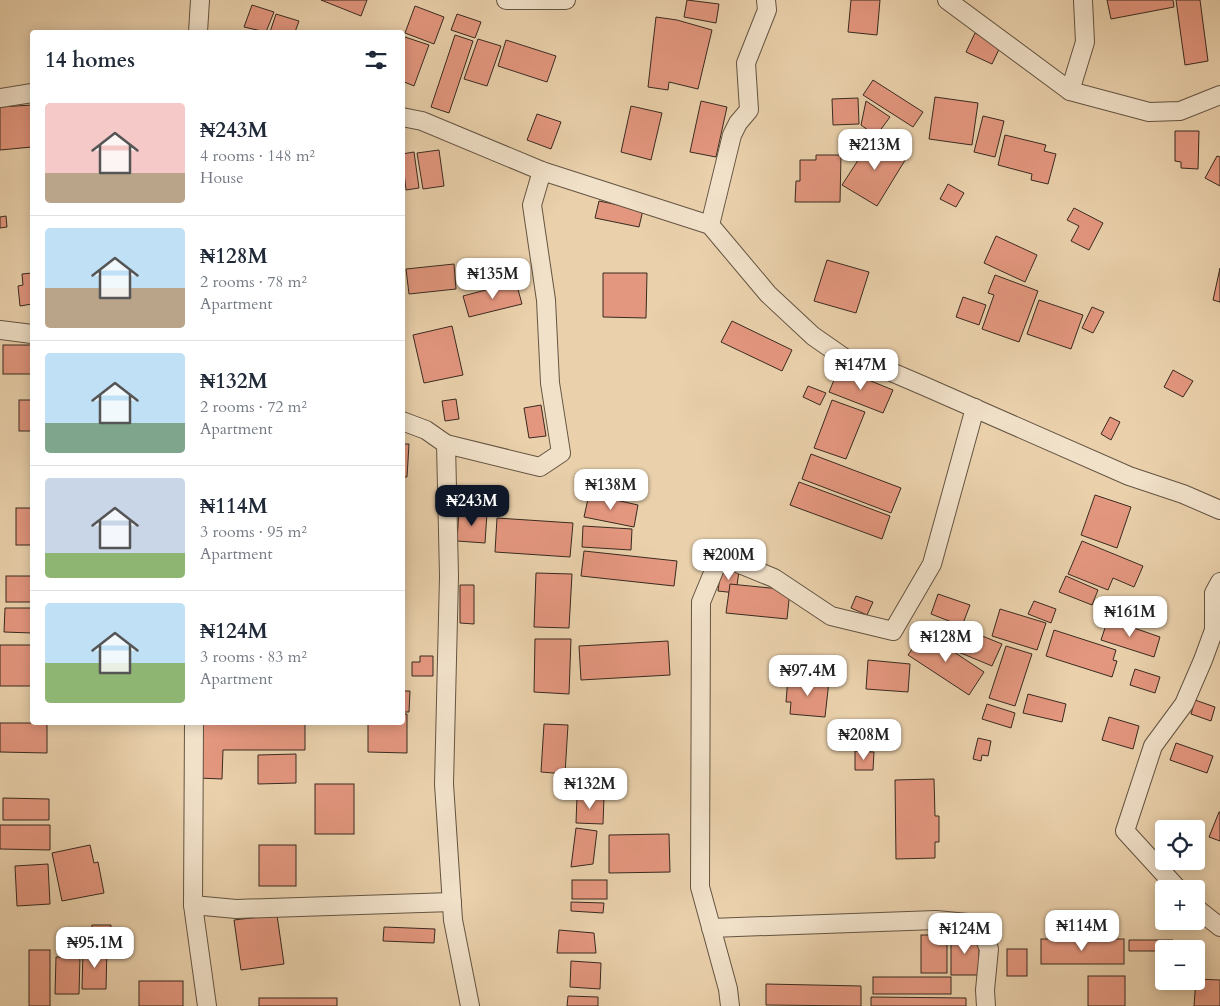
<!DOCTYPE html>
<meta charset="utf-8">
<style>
:root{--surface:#fff;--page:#f6f6f7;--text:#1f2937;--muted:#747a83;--line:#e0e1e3;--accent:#111827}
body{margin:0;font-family:Cardo,serif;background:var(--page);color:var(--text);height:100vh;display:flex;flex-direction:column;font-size:19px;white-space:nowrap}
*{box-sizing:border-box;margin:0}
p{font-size:16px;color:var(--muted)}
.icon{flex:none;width:28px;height:28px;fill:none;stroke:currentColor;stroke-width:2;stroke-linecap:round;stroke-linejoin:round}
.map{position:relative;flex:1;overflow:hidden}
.drawer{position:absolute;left:30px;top:30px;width:375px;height:695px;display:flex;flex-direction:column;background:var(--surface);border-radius:5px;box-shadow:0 2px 12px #0003}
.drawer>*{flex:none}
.fabs{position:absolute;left:1155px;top:820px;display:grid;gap:10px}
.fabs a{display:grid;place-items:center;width:50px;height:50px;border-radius:5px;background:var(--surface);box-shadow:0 2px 12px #0003;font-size:25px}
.price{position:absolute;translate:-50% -42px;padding:0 11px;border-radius:10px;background:#fff;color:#222;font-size:16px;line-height:32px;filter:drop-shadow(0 1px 2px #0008)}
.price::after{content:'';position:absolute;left:50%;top:30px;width:15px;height:11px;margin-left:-8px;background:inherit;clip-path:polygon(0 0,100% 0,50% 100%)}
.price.selected{background:var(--accent);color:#fff}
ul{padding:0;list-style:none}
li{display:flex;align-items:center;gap:15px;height:125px;padding:0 15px}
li+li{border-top:1px solid var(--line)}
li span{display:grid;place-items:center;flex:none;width:140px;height:100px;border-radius:5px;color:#555}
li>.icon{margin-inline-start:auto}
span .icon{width:60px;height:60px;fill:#fffc;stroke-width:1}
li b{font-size:21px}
h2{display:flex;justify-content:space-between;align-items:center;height:60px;padding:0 15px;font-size:21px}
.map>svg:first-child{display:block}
</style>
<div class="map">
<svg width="1220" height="1006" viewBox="0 0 1220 1006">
<rect width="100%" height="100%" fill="#ead1ac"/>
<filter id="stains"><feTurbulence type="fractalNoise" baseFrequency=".004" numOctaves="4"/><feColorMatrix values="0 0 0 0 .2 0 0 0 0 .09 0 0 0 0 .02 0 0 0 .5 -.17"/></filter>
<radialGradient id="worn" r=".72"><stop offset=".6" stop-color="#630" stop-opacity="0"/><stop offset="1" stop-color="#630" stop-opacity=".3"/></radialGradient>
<!-- building -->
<g fill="#e4977f" stroke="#382a1f">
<polygon points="321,0 367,0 361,16"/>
<polygon points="687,0 719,4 716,23 684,17"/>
<polygon points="851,0 880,0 877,35 848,32"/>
<polygon points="1107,0 1173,0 1174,7 1111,19"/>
<polygon points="1176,0 1200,0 1208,61 1185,65"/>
<polygon points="252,5 274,12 266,32 244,27"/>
<polygon points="415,6 444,17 434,44 405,33"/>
<polygon points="276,14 299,21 295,32 270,32"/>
<polygon points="457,14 481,22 475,38 451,30"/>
<polygon points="656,17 677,20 712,30 698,89 669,82 668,90 648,87"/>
<polygon points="975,33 1001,45 992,64 966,52"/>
<polygon points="455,35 473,41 449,113 431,107"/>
<polygon points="405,37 429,45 414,86 402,81 402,43"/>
<polygon points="478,39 501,46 487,86 464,79"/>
<polygon points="506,40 556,56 547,82 498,66"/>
<polygon points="873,80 923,112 913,127 863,95"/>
<polygon points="935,97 978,103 972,145 929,139"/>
<polygon points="858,98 859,124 833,125 832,99"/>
<polygon points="701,101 727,107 716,157 690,152"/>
<polygon points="866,101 890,117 876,136 861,125"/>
<polygon points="32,105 32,147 0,150 0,107"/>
<polygon points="631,106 662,113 651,160 621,152"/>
<polygon points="537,114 561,122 551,149 527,140"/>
<polygon points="983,116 1004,121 995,157 974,152"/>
<polygon points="1175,131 1199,131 1198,169 1181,168 1181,162 1175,161"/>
<polygon points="1005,135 1046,145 1044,151 1056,154 1048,184 1031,180 1032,174 998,165"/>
<polygon points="873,137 907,157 877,206 842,185"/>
<polygon points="439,150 444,186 423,189 417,153"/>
<polygon points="414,152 419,188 406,190 402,154"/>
<polygon points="816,155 841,155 840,202 795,202 796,181 800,181 800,160 816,160"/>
<polygon points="1217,156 1220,157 1220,186 1205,178"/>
<polygon points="948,184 964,193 956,207 940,199"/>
<polygon points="599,201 643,210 639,227 595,218"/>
<polygon points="1074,208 1103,223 1089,250 1071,241 1079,226 1067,220"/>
<polygon points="6,216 7,227 0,228 0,217"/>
<polygon points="996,236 1037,255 1025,282 984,263"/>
<polygon points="827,260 869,272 856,313 814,301"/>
<polygon points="454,264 456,289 409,294 406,269"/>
<polygon points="1220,268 1220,302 1213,300"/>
<polygon points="32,273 32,304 20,306 18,286 23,285 22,274"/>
<polygon points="603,273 647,273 646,318 603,317"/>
<polygon points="995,275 1038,291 1019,342 982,329 994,295 988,293"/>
<polygon points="516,282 522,304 469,317 463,296"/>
<polygon points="963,297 986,305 979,325 956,317"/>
<polygon points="1039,300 1083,315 1071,349 1027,334"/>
<polygon points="1092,307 1104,312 1093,333 1082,328"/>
<polygon points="732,321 792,350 782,371 721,342"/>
<polygon points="452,326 463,375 424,383 413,335"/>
<rect x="3" y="345" width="29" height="29"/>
<polygon points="839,368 893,390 883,413 829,392"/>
<polygon points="1173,370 1193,381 1183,397 1164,387"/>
<polygon points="808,386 826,393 820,405 803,397"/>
<polygon points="456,399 459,419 445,421 442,401"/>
<rect x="19" y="400" width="13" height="31"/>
<polygon points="832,400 865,412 846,459 814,448"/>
<polygon points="541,405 546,436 529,438 524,408"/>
<polygon points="1110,417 1120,422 1111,440 1101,434"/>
<polygon points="402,444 409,444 407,477 402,477"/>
<polygon points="811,454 901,488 891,513 802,479"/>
<polygon points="799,482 890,516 882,539 790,505"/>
<polygon points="589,494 638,505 634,527 584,517"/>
<polygon points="1095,495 1131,507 1117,548 1081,535"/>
<rect x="16" y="508" width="16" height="37"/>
<polygon points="459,511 487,513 485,543 457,541"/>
<polygon points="497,518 573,523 570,557 495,552"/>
<polygon points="583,526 632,529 631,550 582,547"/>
<polygon points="1082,541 1143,566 1134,587 1113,578 1108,590 1068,574"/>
<polygon points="584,551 677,561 674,586 581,576"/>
<polygon points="721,569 739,571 736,593 718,591"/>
<polygon points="536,573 572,574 569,628 534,627"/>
<rect x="6" y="576" width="26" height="26"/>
<polygon points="1066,576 1098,590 1092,605 1059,592"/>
<polygon points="730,584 790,590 787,619 726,613"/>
<polygon points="460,585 474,585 474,624 460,623"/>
<polygon points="938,594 970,605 962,626 931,614"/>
<polygon points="856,596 873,602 867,615 851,608"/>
<polygon points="1034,601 1056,609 1051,623 1028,614"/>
<polygon points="5,608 32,608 32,633 4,632"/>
<polygon points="1000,609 1046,623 1037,650 992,636"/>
<polygon points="1108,619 1160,637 1154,657 1101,640"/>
<polygon points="965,629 1002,644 992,666 956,651"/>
<polygon points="1054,630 1116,650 1113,660 1117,661 1112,677 1046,656"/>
<polygon points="924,632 984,672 969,695 908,655"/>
<polygon points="535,639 571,639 569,694 534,692"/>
<polygon points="668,641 670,675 581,680 579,646"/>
<rect x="0" y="645" width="32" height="41"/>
<polygon points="1006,646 1032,654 1015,706 989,698"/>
<polygon points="420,656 433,656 433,676 412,676 412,662 420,662"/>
<polygon points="868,660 910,664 908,692 866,689"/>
<polygon points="1135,669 1160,677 1155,693 1130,685"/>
<polygon points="788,677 829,681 825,717 790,714 791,702 786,702"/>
<polygon points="402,691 410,691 409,712 402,712"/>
<polygon points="1028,694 1066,704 1062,722 1023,713"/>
<polygon points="1195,700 1215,707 1211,721 1191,714"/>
<polygon points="987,704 1015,713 1011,728 982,719"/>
<polygon points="402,714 407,714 407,753 368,752 368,722 402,722"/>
<polygon points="1109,717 1139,726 1133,749 1102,740"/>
<polygon points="201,722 305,722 305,750 223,750 222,779 199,778"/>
<polygon points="0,723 47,723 47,753 0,752"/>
<polygon points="544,724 568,725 565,774 541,772"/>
<polygon points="978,738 991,741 988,756 982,755 981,761 973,759"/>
<polygon points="1176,743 1213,756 1207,773 1170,760"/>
<polygon points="855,751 874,752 873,770 855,770"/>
<polygon points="296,754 296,783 258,784 258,755"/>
<polygon points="596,776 617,778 617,793 596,792"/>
<polygon points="934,779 935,816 939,816 939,842 935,842 935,858 896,859 895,780"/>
<rect x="315" y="784" width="39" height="50"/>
<polygon points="577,796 604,797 603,824 576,823"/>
<polygon points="3,798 49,799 49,820 3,820"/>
<polygon points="1219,812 1220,812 1220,841 1209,837"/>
<polygon points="0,825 50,825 50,850 0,849"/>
<polygon points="576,828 597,831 593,864 571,867"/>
<polygon points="669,834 670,872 609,873 609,835"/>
<polygon points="90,845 94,863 98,862 104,893 62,901 52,853"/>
<rect x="259" y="845" width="37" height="41"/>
<polygon points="48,864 50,904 17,906 15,866"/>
<rect x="572" y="880" width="35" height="19"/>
<polygon points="571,902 604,903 603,913 571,911"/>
<polygon points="277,915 284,964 241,970 234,920"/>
<polygon points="92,925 111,925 110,942 91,942"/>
<polygon points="384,927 435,929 434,943 383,941"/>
<polygon points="559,930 594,933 596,953 557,953"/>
<rect x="921" y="935" width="26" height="38"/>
<rect x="951" y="936" width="28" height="39"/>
<rect x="1041" y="939" width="83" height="25"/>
<polygon points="1129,940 1173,940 1173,949 1164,949 1164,951 1129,951"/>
<polygon points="93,946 107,947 106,989 82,989 83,950 93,951"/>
<rect x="1007" y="949" width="20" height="27"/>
<rect x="29" y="950" width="21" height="56"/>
<polygon points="56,957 80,957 79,994 55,994"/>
<polygon points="571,961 601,963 600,989 570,987"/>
<rect x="1088" y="976" width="37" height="30"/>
<rect x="873" y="977" width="78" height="17"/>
<polygon points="1196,979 1220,980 1220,1006 1194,1006"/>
<rect x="139" y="981" width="44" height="25"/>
<polygon points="766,984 861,986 861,1006 766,1005"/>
<polygon points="568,996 598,997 598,1006 567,1006"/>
<polygon points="871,997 966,998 966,1006 871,1006"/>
<rect x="259" y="998" width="78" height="8"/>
</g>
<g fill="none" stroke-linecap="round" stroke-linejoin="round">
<!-- street casing -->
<g stroke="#645442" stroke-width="20">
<g id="street">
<polyline points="506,0 566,0"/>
<polyline points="947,0 1070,91 1149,112 1180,111 1220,95"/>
<polyline points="198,32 200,0"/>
<polyline points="1070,91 1085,42 1083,0"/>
<polyline points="0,98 32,93"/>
<polyline points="402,117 422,121 542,171 710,225 768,294 813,336 846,359 882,368 924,386 1129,476 1183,494 1220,510"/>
<polyline points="710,225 732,135 738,123 749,110 746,63 767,10 766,0"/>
<polyline points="0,330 32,334"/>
<polyline points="402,421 426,430 446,444 449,576 444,784 453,920 470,1006"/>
<polyline points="446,444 540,467 561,453 550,383 546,300 532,205 542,171"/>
<polyline points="194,722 193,905 207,1006"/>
<polyline points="1178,889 1125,831 1153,746 1184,704 1203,660 1214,630 1214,593 1220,582"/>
<polyline points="193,905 236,909 452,902"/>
<polyline points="1196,908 1220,927"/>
<polyline points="711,928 936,920 978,924 989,949 985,990 986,1006"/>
<polyline points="730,1006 728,989 700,887 701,602 720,556 774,578 831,616 893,631 932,564 975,408"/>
</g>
</g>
<!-- street -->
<use href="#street" stroke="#f1e1c9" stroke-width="18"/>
</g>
<rect width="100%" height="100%" filter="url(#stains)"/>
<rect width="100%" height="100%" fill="url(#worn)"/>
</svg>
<div class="fabs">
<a><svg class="icon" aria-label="locate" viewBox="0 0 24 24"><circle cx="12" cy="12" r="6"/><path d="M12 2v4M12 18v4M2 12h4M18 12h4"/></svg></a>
<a>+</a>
<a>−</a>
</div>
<b class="price" style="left:875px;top:171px">₦213M</b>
<b class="price" style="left:493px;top:300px">₦135M</b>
<b class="price" style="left:861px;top:391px">₦147M</b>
<b class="price" style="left:611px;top:511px">₦138M</b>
<b class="price selected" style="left:472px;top:527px">₦243M</b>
<b class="price" style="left:729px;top:581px">₦200M</b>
<b class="price" style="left:1130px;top:638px">₦161M</b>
<b class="price" style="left:946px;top:663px">₦128M</b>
<b class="price" style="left:808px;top:697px">₦97.4M</b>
<b class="price" style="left:864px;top:761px">₦208M</b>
<b class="price" style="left:590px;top:810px">₦132M</b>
<b class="price" style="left:1082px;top:952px">₦114M</b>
<b class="price" style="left:965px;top:955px">₦124M</b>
<b class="price" style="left:95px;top:969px">₦95.1M</b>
<section class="drawer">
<h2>14 homes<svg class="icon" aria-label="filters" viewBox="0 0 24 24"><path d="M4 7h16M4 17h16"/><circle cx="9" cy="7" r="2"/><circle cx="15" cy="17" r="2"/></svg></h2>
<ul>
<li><span style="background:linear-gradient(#f6c9c9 70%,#b9a48a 0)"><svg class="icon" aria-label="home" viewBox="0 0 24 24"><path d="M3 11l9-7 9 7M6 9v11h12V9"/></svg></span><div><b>₦243M</b><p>4 rooms · 148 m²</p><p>House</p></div></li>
<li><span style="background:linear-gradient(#bfe0f5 60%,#b9a48a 0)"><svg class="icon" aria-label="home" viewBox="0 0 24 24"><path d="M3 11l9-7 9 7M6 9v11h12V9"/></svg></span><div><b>₦128M</b><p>2 rooms · 78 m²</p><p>Apartment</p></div></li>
<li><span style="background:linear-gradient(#bfe0f5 70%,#7fa58c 0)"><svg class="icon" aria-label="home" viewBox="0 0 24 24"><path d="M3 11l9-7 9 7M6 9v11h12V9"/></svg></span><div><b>₦132M</b><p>2 rooms · 72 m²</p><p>Apartment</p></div></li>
<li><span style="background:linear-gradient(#c9d6e8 75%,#8fb573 0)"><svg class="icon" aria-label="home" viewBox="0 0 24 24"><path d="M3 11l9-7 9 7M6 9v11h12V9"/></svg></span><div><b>₦114M</b><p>3 rooms · 95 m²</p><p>Apartment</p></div></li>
<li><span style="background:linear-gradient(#bfe0f5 60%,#8fb573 0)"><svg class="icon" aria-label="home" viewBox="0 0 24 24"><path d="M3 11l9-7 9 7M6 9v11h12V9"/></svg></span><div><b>₦124M</b><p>3 rooms · 83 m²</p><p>Apartment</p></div></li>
</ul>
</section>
</div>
